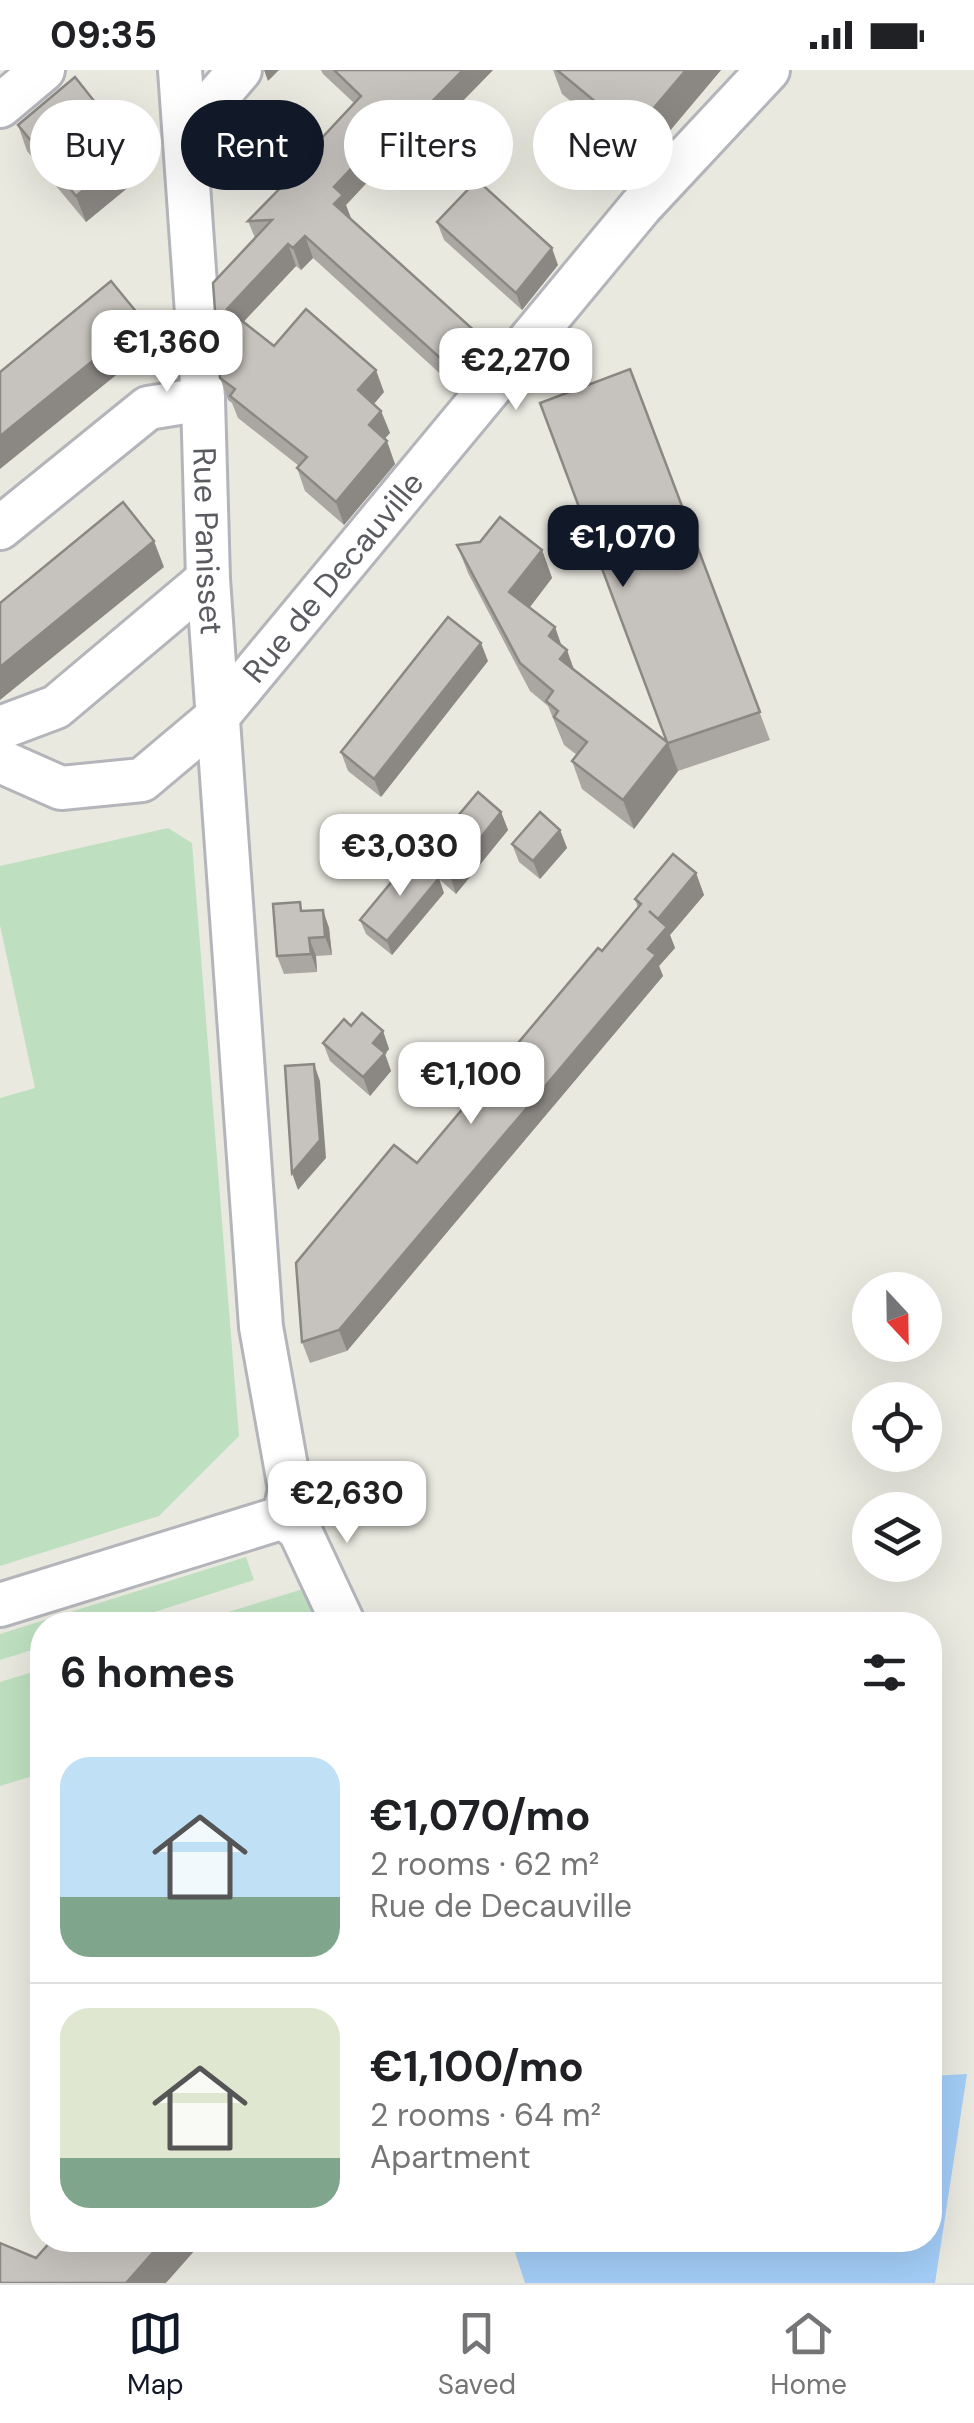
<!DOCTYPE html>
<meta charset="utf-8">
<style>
:root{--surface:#fff;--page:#f6f6f6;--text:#202124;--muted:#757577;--line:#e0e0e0;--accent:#111827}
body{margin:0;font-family:"DM Sans",sans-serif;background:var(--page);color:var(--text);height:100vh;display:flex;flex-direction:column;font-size:38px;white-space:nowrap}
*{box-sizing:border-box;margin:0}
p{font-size:32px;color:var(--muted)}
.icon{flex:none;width:55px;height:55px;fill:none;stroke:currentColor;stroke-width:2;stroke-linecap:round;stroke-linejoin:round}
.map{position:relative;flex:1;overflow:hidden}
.sheet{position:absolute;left:30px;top:1542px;width:912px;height:640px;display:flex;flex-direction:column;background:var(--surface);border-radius:40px;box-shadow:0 10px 40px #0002}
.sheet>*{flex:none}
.banner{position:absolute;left:30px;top:30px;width:915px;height:90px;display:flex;gap:20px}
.needle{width:65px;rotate:158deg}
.fabs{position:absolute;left:852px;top:1202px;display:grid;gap:20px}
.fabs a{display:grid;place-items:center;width:90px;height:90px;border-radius:50%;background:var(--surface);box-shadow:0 10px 40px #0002;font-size:50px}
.price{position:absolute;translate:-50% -85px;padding:0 22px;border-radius:20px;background:#fff;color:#222;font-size:32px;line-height:65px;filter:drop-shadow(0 2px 5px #0008)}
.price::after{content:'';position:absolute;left:50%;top:60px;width:30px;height:22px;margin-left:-15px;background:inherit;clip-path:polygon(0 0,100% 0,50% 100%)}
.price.selected{background:var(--accent);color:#fff}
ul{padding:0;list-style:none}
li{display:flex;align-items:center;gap:30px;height:250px;padding:0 30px}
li+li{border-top:2px solid var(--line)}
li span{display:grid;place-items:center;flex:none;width:280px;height:200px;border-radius:30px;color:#555}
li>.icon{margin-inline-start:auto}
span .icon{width:120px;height:120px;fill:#fffc;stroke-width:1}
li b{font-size:42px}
h2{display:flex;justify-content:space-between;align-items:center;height:120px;padding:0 30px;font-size:42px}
.tag{padding:0 35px;border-radius:45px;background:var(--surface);box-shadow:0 10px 40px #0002;font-size:35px;line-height:90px}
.tag.selected{background:var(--accent);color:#fff}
.status{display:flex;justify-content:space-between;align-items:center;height:70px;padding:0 50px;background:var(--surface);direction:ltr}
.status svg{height:28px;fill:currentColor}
.tab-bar{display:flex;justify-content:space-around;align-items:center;height:140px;border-top:2px solid var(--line);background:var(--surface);font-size:28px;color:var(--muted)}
.tab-bar a{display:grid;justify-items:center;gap:5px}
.tab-bar .selected{color:var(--accent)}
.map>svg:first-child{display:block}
</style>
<div class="status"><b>09:35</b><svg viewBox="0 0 49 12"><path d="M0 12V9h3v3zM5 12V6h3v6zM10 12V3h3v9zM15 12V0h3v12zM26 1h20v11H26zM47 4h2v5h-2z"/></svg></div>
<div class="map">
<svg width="974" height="2213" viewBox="0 0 974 2213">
<rect width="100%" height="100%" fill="#eae9e0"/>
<!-- green -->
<g fill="#bee0c0">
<polygon points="168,758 192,773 239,1366 159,1446 0,1496 0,1028 35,1018 0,855 0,796"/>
<polygon points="246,1487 254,1510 114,1555 42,1555 42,1577 0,1590 0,1564"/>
<polygon points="303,1519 322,1555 186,1555"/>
<polygon points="42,1599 42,1703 0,1716 0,1612"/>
</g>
<!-- water -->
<polygon fill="#a3cdf7" points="967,2004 935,2213 525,2213 511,2170 930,2170 930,2006"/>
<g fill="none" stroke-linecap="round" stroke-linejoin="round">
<!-- minor casing -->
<g stroke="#b3b5ba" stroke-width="48">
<g id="minor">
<path id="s1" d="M180,0L203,329L208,509L261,1257L290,1419L284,1447"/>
<polyline points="0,36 43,0"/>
<polyline points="185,64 240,0"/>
<polyline points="0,458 148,338 203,329"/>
<polyline points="0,658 56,637 208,509"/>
<path id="s2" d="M0,691L61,718L142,710L218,646L641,136L768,0"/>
<polyline points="284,1447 300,1461 344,1555"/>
<polyline points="0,1535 284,1447"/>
</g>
</g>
<!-- minor -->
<use href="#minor" stroke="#fff" stroke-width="42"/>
</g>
<!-- wall -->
<g fill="#aaa7a3">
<polygon points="321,0 493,0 409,86 400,77 346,135 350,148 485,285 457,319 313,188 301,200 296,196 243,252 274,276 384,322 374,334 381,341 390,363 384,369 395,394 344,455 305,421 297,398 299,396 238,348 232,333 228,330 220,308 255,168 248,151 277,121 237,82 229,60 303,88 354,33 323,4"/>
<polygon points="553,0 721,0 636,101 612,81 604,59 562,24"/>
<polygon points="18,55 133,80 142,106 86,152 27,81"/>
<polygon points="437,152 558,195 522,240 444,170"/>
<polygon points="630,299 770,670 678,701 634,759 582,719 572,691 577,685 564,675 548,636 530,621 468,503 457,475 542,480 552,508 530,537 555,557 562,577 574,599 667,671"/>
<polygon points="488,591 381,727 348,701 341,682"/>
<polygon points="501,742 508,760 456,824 432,803 426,784"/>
<polygon points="560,760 567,778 540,809 519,792 512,774"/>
<polygon points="696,803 704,825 670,865 675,878 659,896 663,906 347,1281 310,1293 302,1272 417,1093 638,838 635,829"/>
<polygon points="444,823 392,885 366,864 360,850"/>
<polygon points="323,840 329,858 332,885 316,886 317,902 284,904 277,886 304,841"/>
<polygon points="351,956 383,961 389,979 385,984 391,1001 370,1026 330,991 323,973"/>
<polygon points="930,1941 938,1966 930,1966"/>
</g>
<!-- shaded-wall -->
<g fill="#8b8884">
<polygon points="264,0 279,0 268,11"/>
<polygon points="463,0 493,0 409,86 401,63"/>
<polygon points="686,0 721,0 636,101 625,72"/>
<polygon points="392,55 400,77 346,135 351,148 343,157 334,134 334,117"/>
<polygon points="133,80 142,106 86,152 76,126"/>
<polygon points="305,166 313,188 301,200 293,178"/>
<polygon points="288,174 296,196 235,261 227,239"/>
<polygon points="552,178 558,195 522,240 516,223"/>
<polygon points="143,250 152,276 0,399 0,366"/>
<polygon points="477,263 485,285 457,319 449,296"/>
<polygon points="376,300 384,322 366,343 358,320"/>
<polygon points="381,341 390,363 377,377 369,355"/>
<polygon points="387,371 395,394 344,455 336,432"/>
<polygon points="154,471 164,497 0,630 0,597"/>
<polygon points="542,480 552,508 520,550 509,522"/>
<polygon points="555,557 564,583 567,580 577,608 570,617 549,566"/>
<polygon points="481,573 488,591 381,727 374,709"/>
<polygon points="668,673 678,701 634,759 623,730"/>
<polygon points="501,742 508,760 456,824 450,806"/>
<polygon points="560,760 567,778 540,809 533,791"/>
<polygon points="696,803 704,825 670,865 675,878 659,896 663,906 347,1281 339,1260 648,879 658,849"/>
<polygon points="439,808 444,823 392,885 387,871"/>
<polygon points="323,840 329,858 332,885 325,867"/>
<polygon points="309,868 316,886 317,902 311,884"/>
<polygon points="383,961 389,979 385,984 391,1001 370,1026 363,1007 373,973"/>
<polygon points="314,994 320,1011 326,1088 298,1120 292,1103"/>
<polygon points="164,2170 204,2170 166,2213 126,2213"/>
</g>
<!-- building -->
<g fill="#c6c2bd" stroke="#8b8884" stroke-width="2.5">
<polygon points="334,0 463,0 401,63 392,55 334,117 343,125 334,134 477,263 449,296 305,166 293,178 288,174 227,239 274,276 306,239 376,300 358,320 381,341 369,355 387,371 336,432 297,398 307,387 230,326 235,319 220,308 213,213 272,150 248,151 285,113 229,60 249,38 303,88 361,26"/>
<polygon points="557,0 686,0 625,72 601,52 609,43"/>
<polygon points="75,7 133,80 76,126 18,55"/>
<polygon points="477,110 552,178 516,223 437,152"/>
<polygon points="111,211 143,250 0,366 0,302"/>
<polygon points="630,299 760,642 668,673 623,730 572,691 587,672 554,647 558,641 546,631 553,621 520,593 457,475 480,472 500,447 542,480 509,522 555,557 549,566 567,580 560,589 667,672 540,333"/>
<polygon points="123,432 154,471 0,597 0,533"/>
<polygon points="448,547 481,573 374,709 341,682"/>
<polygon points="478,722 501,742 450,806 426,784"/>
<polygon points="540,742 560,760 533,791 512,774"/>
<polygon points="673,784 696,803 658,849 649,841 667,857 648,879 656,885 339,1260 302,1272 296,1193 394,1075 417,1093 598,878 602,881 641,834 635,829"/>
<polygon points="413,786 439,808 387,871 360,850"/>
<polygon points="300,832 301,841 323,840 325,867 309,868 311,884 277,886 273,834"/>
<polygon points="362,943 383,961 373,973 385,983 363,1007 323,973 344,949 351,956"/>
<polygon points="314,994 320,1070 292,1103 285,996"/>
<polygon points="52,2170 164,2170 126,2213 0,2213 0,2173 36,2188"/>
</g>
<g text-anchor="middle" stroke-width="8" stroke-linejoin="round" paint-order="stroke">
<!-- street labels -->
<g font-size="32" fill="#595b60" stroke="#fff">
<text dy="11" stroke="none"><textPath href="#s1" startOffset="472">Rue Panisset</textPath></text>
<text dy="11" stroke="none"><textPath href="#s2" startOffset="428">Rue de Decauville</textPath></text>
</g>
</g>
</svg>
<div class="fabs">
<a><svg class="needle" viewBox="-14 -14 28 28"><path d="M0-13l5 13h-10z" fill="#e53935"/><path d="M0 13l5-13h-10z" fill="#757577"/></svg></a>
<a><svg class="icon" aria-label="locate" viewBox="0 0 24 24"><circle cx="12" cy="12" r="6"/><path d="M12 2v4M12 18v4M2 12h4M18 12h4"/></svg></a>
<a><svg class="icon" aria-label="layers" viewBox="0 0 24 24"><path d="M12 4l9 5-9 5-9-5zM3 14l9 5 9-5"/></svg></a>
</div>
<b class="price" style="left:167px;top:325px">€1,360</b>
<b class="price" style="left:516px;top:343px">€2,270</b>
<b class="price selected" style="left:623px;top:520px">€1,070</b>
<b class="price" style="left:400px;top:829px">€3,030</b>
<b class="price" style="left:471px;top:1057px">€1,100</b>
<b class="price" style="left:347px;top:1476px">€2,630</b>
<div class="banner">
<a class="tag">Buy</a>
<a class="tag selected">Rent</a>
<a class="tag">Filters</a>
<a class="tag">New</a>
</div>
<section class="sheet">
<h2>6 homes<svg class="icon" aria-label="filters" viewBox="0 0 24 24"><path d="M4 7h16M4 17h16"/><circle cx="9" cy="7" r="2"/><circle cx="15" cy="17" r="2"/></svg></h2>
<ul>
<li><span style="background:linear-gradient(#bfe0f5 70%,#7fa58c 0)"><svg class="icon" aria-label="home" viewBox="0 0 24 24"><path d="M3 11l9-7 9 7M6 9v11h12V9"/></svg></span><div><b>€1,070/mo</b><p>2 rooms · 62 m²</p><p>Rue de Decauville</p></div></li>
<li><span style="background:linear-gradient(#dfe7d0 75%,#7fa58c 0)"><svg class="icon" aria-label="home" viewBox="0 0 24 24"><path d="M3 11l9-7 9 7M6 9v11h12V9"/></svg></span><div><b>€1,100/mo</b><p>2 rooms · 64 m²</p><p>Apartment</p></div></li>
</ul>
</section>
</div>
<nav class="tab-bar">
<a class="selected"><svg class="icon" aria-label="map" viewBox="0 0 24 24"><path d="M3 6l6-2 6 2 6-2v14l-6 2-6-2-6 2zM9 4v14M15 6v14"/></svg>Map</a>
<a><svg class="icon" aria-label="saved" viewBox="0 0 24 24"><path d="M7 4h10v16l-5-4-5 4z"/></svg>Saved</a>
<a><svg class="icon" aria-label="home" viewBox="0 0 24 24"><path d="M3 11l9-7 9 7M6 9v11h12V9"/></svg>Home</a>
</nav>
